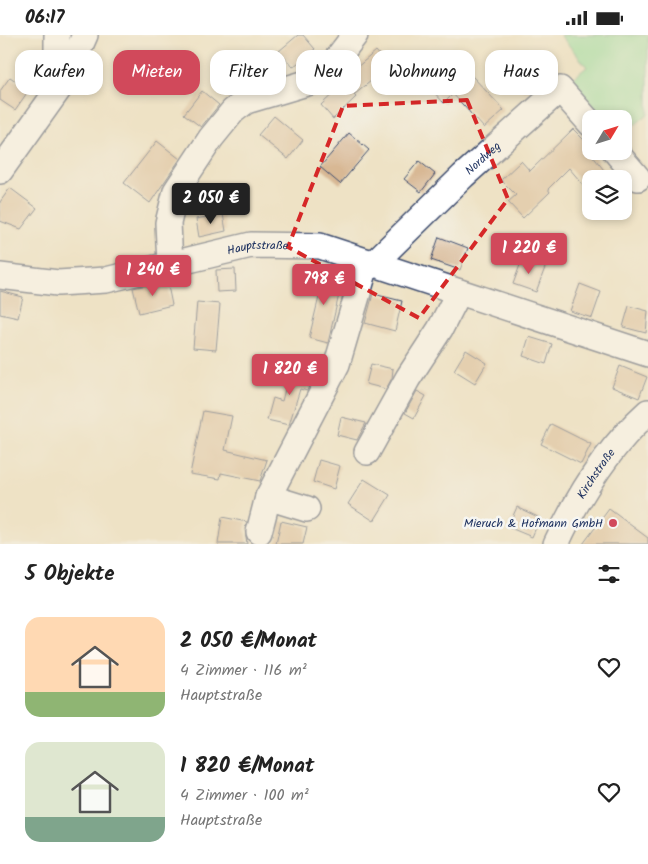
<!DOCTYPE html>
<html lang="de">
<meta charset="utf-8">
<style>
:root{--surface:#fff;--page:#f6f6f6;--text:#222;--muted:#767676;--accent:#d1495b}
body{margin:0;font-family:Kalam,sans-serif;background:var(--page);color:var(--text);height:100vh;display:flex;flex-direction:column;font-size:19px;white-space:nowrap}
*{box-sizing:border-box;margin:0}
p{font-size:16px;color:var(--muted)}
.icon{flex:none;width:28px;height:28px;fill:none;stroke:currentColor;stroke-width:2;stroke-linecap:round;stroke-linejoin:round}
.map{position:relative;height:509px;overflow:hidden}
.panel{display:flex;flex-direction:column;background:var(--surface);flex:1}
.panel>*{flex:none}
.banner{position:absolute;left:15px;top:15px;width:619px;height:45px;display:flex;gap:10px}
.needle{width:32px;rotate:52deg}
.fabs{position:absolute;left:582px;top:75px;display:grid;gap:10px}
.fabs a{display:grid;place-items:center;width:50px;height:50px;border-radius:10px;background:var(--surface);box-shadow:0 2px 8px #0003;font-size:25px}
.price{position:absolute;translate:-50% -42px;padding:0 11px;border-radius:5px;background:var(--accent);color:#fff;font-size:16px;line-height:32px;filter:drop-shadow(0 1px 2px #0008)}
.price::after{content:'';position:absolute;left:50%;top:30px;width:15px;height:11px;margin-left:-8px;background:inherit;clip-path:polygon(0 0,100% 0,50% 100%)}
.price.on{background:#222;color:#fff}
ul{padding:0;list-style:none}
li{display:flex;align-items:center;gap:15px;height:125px;padding:0 25px}
li span{display:grid;place-items:center;flex:none;width:140px;height:100px;border-radius:15px;color:#555}
li>.icon{margin-inline-start:auto}
span .icon{width:60px;height:60px;fill:#fffc;stroke-width:1}
li b{font-size:21px}
h2{display:flex;justify-content:space-between;align-items:center;height:60px;padding:0 25px;font-size:21px}
.tag{padding:0 18px;border-radius:15px;background:var(--surface);box-shadow:0 2px 8px #0003;font-size:18px;line-height:45px}
.tag.on{background:var(--accent);color:#fff}
.status{display:flex;justify-content:space-between;align-items:center;height:35px;padding:0 25px;background:var(--surface);direction:ltr}
.status svg{height:14px;fill:currentColor}
.map>svg:first-child{display:block}
</style>
<div class="status"><b>06:17</b><svg viewBox="0 0 49 12"><path d="M0 12V9h3v3zM5 12V6h3v6zM10 12V3h3v9zM15 12V0h3v12zM26 1h20v11H26zM47 4h2v5h-2z"/></svg></div>
<div class="map">
<svg width="648" height="509" viewBox="0 0 648 509">
<rect width="100%" height="100%" fill="#f6f6f2"/>
<filter id="ink" filterUnits="userSpaceOnUse"><feTurbulence type="fractalNoise" baseFrequency=".02" numOctaves="2"/><feDisplacementMap in="SourceGraphic" scale="10" xChannelSelector="R" yChannelSelector="G"/><feConvolveMatrix kernelMatrix="1 2 1 2 8 2 1 2 1" color-interpolation-filters="sRGB"/></filter>
<filter id="wash" filterUnits="userSpaceOnUse"><feTurbulence type="fractalNoise" baseFrequency=".0096" numOctaves="4" result="noise"/><feDisplacementMap in="SourceGraphic" scale="20" xChannelSelector="R" yChannelSelector="G"/><feGaussianBlur stdDeviation="1.12" result="paint"/><feColorMatrix in="noise" values="0 0 0 0 0 0 0 0 0 0 0 0 0 0 0 0 0 1.4 0 .05"/><feComposite in="paint" operator="in"/></filter>
<g filter="url(#wash)">
<rect width="100%" height="100%" fill="#eee2c5"/>
<!-- green -->
<polygon fill="#8dde9e" stroke="#54867e" points="560,0 648,0 648,79 624,99 624,84 601,84 569,46 587,32"/>
<g id="blocks">
<!-- building -->
<g fill="#d8b894">
<polygon points="298,0 303,0 315,14 293,32 279,16"/>
<polygon points="257,16 273,35 258,47 249,50 236,34"/>
<polygon points="376,16 389,31 354,60 356,62 333,84 321,70 358,35 356,33"/>
<polygon points="457,25 504,75 484,93 453,59 444,68 429,52"/>
<polygon points="530,26 544,43 525,57 512,41"/>
<polygon points="10,42 29,55 15,75 0,65 0,56"/>
<polygon points="202,56 219,70 201,92 184,79"/>
<polygon points="274,81 303,105 288,124 258,100"/>
<polygon points="573,94 591,112 588,115 611,144 591,144 591,159 569,133 548,154 550,157 523,183 508,167 516,160 501,145 521,126 530,136"/>
<polygon points="349,98 369,115 340,149 320,132"/>
<polygon points="157,106 180,124 150,168 124,148"/>
<polygon points="419,126 435,139 421,157 404,144"/>
<polygon points="10,153 37,173 21,194 0,186 0,167"/>
<polygon points="223,179 226,196 199,202 196,184"/>
<polygon points="439,202 468,213 460,235 431,225"/>
<polygon points="523,222 546,230 536,257 513,249"/>
<polygon points="235,234 236,256 217,257 216,235"/>
<polygon points="314,238 342,246 328,308 309,303 319,262 308,259"/>
<polygon points="167,246 172,270 139,278 133,253"/>
<polygon points="580,249 601,257 592,283 570,276"/>
<polygon points="0,256 23,262 18,283 0,279"/>
<polygon points="373,259 402,266 395,296 365,288"/>
<polygon points="197,267 220,269 216,315 193,313"/>
<polygon points="629,271 648,276 646,298 623,292"/>
<polygon points="529,302 552,309 546,329 523,321"/>
<polygon points="466,315 487,328 475,348 454,335"/>
<polygon points="371,329 393,334 392,343 386,354 366,349"/>
<polygon points="291,331 314,337 307,356 300,354 289,390 267,385 273,363 282,366"/>
<polygon points="620,331 647,342 639,363 612,352"/>
<polygon points="417,356 426,361 414,383 405,378"/>
<polygon points="203,376 232,381 225,415 267,425 260,446 221,438 220,444 190,439"/>
<polygon points="341,382 366,388 357,405 337,400"/>
<polygon points="551,389 591,409 581,429 541,409"/>
<polygon points="319,425 340,431 334,454 313,447"/>
<polygon points="364,444 390,460 374,486 348,469"/>
<polygon points="517,472 540,483 532,502 508,492"/>
<polygon points="609,474 648,503 648,509 583,509"/>
<polygon points="222,482 247,487 245,494 247,509 218,509"/>
<polygon points="281,486 307,492 303,509 276,509"/>
</g>
</g>
</g>
<g filter="url(#ink)">
<use href="#blocks" fill-opacity="0" stroke="#3b4a6d" stroke-width="1"/>
<g fill="none" stroke-linecap="round" stroke-linejoin="round">
<!-- minor casing -->
<g stroke="#3b4a6d" stroke-width="28">
<g id="minor">
<polyline points="57,0 57,51"/>
<polyline points="615,116 638,143"/>
<polyline points="0,136 65,45 85,0"/>
<path id="s1" d="M374,228L463,141L560,54L591,89"/>
<polyline points="170,229 168,188 176,156 211,103 233,76 246,66 310,47 332,30 355,0"/>
<path id="s2" d="M0,241L58,248L106,245L251,210L320,211L648,319"/>
<polyline points="367,417 408,343 440,294 459,257"/>
<polyline points="268,462 307,474"/>
<polyline points="259,497 268,462 337,329 367,227"/>
<path id="s3" d="M556,509C578,461 609,412 648,377"/>
</g>
</g>
<!-- minor -->
<use href="#minor" stroke="#fff" stroke-width="25"/>
</g>
</g>
<!-- marked area -->
<path d="M0 0H648V509H0ZM467,65L508,164L419,283L288,212L343,71Z" fill="#eee2c5" fill-opacity=".55" fill-rule="evenodd"/>
<path fill="none" stroke="#d62828" stroke-width="4" stroke-dasharray="10 6" stroke-linejoin="round" d="M467,65L508,164L419,283L288,212L343,71Z"/>
<!-- markers -->
<circle fill="#d1495b" stroke="#f6f6f2" stroke-width="2" cx="613" cy="488" r="5"/>
<g text-anchor="middle" stroke-width="5" stroke-linejoin="round" paint-order="stroke">
<!-- street labels -->
<g font-size="12" fill="#1b2f5e" stroke="#f6f6f2">
<text dy="4" stroke="none"><textPath href="#s1" startOffset="151">Nordweg</textPath></text>
<text dy="4" stroke="none"><textPath href="#s2" startOffset="262">Hauptstraße</textPath></text>
<text dy="4" stroke="none"><textPath href="#s3" startOffset="81">Kirchstraße</textPath></text>
</g>
<!-- poi labels -->
<g font-size="12" fill="#1b2f5e" stroke="#f6f6f2" text-anchor="end">
<text x="603" y="492">Mieruch &amp; Hofmann GmbH</text>
</g>
</g>
</svg>
<div class="fabs">
<a><svg class="needle" viewBox="-14 -14 28 28"><path d="M0-13l5 13h-10z" fill="#e53935"/><path d="M0 13l5-13h-10z" fill="#767676"/></svg></a>
<a><svg class="icon" aria-label="layers" viewBox="0 0 24 24"><path d="M12 4l9 5-9 5-9-5zM3 14l9 5 9-5"/></svg></a>
</div>
<b class="price on" style="left:211px;top:190px">2 050 €</b>
<b class="price" style="left:529px;top:240px">1 220 €</b>
<b class="price" style="left:153px;top:262px">1 240 €</b>
<b class="price" style="left:324px;top:271px">798 €</b>
<b class="price" style="left:290px;top:361px">1 820 €</b>
<div class="banner">
<a class="tag">Kaufen</a>
<a class="tag on">Mieten</a>
<a class="tag">Filter</a>
<a class="tag">Neu</a>
<a class="tag">Wohnung</a>
<a class="tag">Haus</a>
</div>
</div>
<section class="panel">
<h2>5 Objekte<svg class="icon" aria-label="filters" viewBox="0 0 24 24"><path d="M4 7h16M4 17h16"/><circle cx="9" cy="7" r="2"/><circle cx="15" cy="17" r="2"/></svg></h2>
<ul>
<li><span style="background:linear-gradient(#ffd9b3 75%,#8fb573 0)"><svg class="icon" aria-label="home" viewBox="0 0 24 24"><path d="M3 11l9-7 9 7M6 9v11h12V9"/></svg></span><div><b>2 050 €/Monat</b><p>4 Zimmer · 116 m²</p><p>Hauptstraße</p></div><svg class="icon" aria-label="heart" viewBox="0 0 24 24"><path d="M12 20l-8-8c-3-5 5-10 8-4 3-6 11-1 8 4z"/></svg></li>
<li><span style="background:linear-gradient(#dfe7d0 75%,#7fa58c 0)"><svg class="icon" aria-label="home" viewBox="0 0 24 24"><path d="M3 11l9-7 9 7M6 9v11h12V9"/></svg></span><div><b>1 820 €/Monat</b><p>4 Zimmer · 100 m²</p><p>Hauptstraße</p></div><svg class="icon" aria-label="heart" viewBox="0 0 24 24"><path d="M12 20l-8-8c-3-5 5-10 8-4 3-6 11-1 8 4z"/></svg></li>
</ul>
</section>
